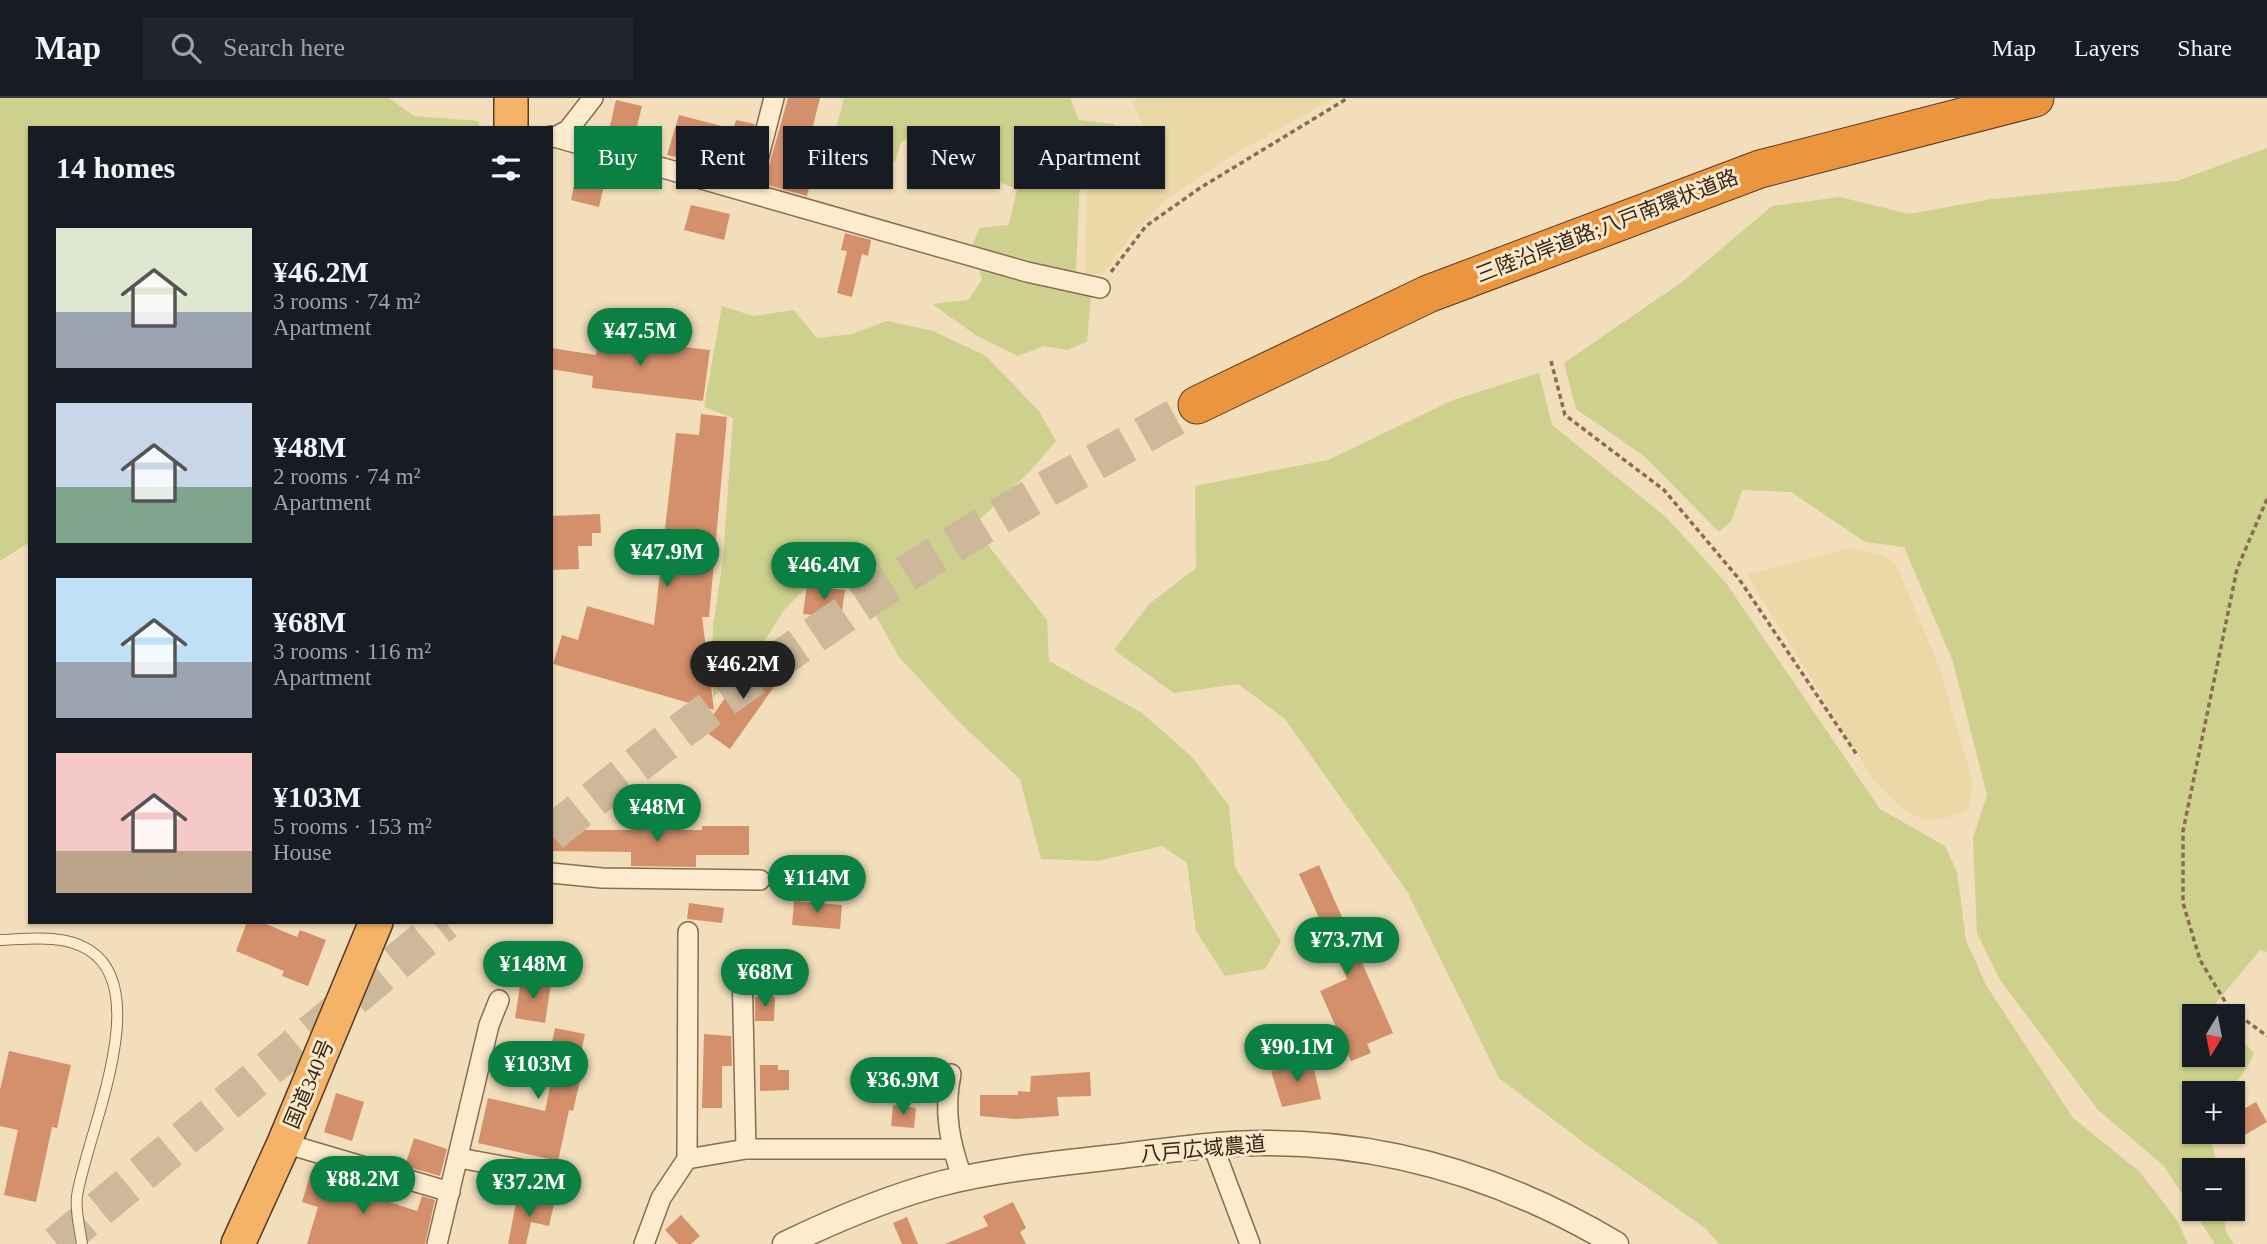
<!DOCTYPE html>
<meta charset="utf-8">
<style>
:root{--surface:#171b24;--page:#20242c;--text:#f1f3f6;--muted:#9ea1a6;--line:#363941;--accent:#0b8043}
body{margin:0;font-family:"Times New Roman","Noto Sans JP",serif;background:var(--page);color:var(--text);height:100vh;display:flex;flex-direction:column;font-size:26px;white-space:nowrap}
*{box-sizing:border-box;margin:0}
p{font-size:23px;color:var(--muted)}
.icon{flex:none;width:38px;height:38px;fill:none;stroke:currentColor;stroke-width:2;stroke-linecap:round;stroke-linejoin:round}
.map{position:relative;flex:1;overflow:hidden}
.sheet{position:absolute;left:28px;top:28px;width:525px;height:798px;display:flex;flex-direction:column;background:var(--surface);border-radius:0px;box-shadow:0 2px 5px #0004}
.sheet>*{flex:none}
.banner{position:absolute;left:574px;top:28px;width:665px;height:63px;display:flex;gap:14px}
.needle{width:46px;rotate:190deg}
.tools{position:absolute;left:2182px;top:906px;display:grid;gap:14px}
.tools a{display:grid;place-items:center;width:63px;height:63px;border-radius:0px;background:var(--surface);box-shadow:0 2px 5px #0004;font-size:35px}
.price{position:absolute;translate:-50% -60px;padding:0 16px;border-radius:24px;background:var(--accent);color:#fff;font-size:23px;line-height:46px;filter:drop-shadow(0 2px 4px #0008)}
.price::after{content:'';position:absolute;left:50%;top:42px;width:21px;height:16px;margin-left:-10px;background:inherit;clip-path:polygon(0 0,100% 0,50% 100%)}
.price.active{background:#222;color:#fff}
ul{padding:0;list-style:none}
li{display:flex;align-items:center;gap:21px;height:175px;padding:0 28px}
li span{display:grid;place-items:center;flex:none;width:196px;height:140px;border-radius:0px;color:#555}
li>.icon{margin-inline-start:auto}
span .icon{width:84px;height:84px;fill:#fffc;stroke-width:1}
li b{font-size:30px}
h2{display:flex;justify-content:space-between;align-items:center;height:84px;padding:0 28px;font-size:30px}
.chip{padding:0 24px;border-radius:0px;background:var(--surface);box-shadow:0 2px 5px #0004;font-size:24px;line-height:63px}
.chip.active{background:var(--accent);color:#fff}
header{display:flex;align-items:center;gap:42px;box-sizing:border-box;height:98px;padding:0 35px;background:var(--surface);border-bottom:2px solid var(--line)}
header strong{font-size:33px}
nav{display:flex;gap:38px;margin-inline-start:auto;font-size:24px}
.search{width:490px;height:63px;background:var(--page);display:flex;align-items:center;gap:18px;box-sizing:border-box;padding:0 24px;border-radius:0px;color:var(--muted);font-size:26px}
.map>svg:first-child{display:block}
</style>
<header>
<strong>Map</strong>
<div class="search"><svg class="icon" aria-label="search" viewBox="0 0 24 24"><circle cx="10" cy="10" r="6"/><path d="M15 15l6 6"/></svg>Search here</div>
<nav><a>Map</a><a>Layers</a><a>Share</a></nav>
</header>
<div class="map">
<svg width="2267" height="1146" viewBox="0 0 2267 1146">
<rect width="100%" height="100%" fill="#f2deba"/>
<!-- farmland -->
<g fill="#e8d9a6">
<polygon points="1131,0 1335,0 1227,60 1168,100 1136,132 1103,175 1085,177 1087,71 1144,31"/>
<polygon points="1849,450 1884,457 1896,466 1940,571 1973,685 1967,714 1930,723 1908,715 1874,682 1747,477"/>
</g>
<!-- green -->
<g fill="#cdd18d">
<polygon points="0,0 389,0 414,18 479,23 479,30 30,30 30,444 0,463"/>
<polygon points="844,0 1070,0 1079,22 1114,26 1113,41 1081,59 1076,173 1091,198 1087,244 1067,252 1044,248 1018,258 977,238 932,206 968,202 982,182 973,146 979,130 1009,127 1017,91 978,76 980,43 975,40 948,44 925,28 901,45 895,63 877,79 839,73 827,66"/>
<path d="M2267,50V854L2260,852L2211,911L2218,919H2194V957H2233V933L2254,955C2240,986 2230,996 2194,996V1034H2210L2218,1073H2194V1111H2223L2226,1134L2234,1146H2215L2164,1068L2098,1012L2000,882L1977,835L1973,740L1987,697L1953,564L1904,449L1865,444L1791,394L1742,392L1732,422L1719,434L1644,358L1576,311L1564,265L1682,184L1772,108L1840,99L1909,116L1992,101L2177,83Z"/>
<polygon points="722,208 753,218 794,212 817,240 852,236 887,223 933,233 986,258 1039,313 1056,343 1032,371 973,428 1047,522 1049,563 1142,615 1192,659 1229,708 1235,769 1281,843 1265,871 1225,878 1196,833 1187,765 1162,748 1097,763 1041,761 1020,681 959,624 899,559 856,483 819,477 784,512 760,550 713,600 713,529 723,462 733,320 704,309"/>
<polygon points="1539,275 1552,327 1666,419 1726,485 1880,711 1945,748 1957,774 1966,842 1986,887 2073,1020 2139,1073 2177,1122 2188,1146 1719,1146 1705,1130 1588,1048 1499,980 1407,793 1284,620 1238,586 1174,595 1114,552 1149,506 1196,470 1195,388 1328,362 1453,302"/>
</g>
<!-- building -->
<g fill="#d4906b">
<polygon points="788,0 820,0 809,44 820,47 807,98 764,86"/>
<polygon points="616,2 642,8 632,49 607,41"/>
<polygon points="679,17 733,31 736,22 755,26 743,70 718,64 720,58 691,50 688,62 667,57"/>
<polygon points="591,62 609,67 599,109 571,102 576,78 587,81"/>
<polygon points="691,107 730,116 724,142 684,132"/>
<polygon points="845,135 871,142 868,158 862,156 852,199 837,195 847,153 841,152"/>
<polygon points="598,239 710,252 703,303 592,290 593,278 551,271 551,250 596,257"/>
<polygon points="701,316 727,319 709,519 702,519 714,612 553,566 562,537 578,542 587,508 654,527 676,335 699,337"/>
<polygon points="600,416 601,435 592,435 592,448 578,448 579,471 551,472 551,418"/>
<polygon points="807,487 845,492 841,520 803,516"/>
<polygon points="755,556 783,576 730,651 703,632"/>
<polygon points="702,728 749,728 749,757 696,757 696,769 631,768 631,754 551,753 551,732 702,732"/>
<polygon points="1319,767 1393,935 1367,946 1371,955 1351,963 1320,893 1347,881 1299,776"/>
<polygon points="794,803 842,807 840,831 792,827"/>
<polygon points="689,805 724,810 722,825 687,821"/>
<polygon points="247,824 261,824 297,839 300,832 326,842 308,888 282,878 284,873 236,853"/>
<polygon points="521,882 551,886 545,925 515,920"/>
<polygon points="755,899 775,899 774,923 755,923"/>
<polygon points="555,930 585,936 576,977 581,978 573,1013 569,1012 558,1063 478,1045 488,1000 545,1013 551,984 509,974 514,951 549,958"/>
<polygon points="704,936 731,938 732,968 722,968 722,1010 702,1010"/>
<polygon points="9,953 71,967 57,1030 52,1029 36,1104 4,1097 18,1032 0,1028 0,992"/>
<polygon points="1312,963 1321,1001 1282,1009 1271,973"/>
<polygon points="760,967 778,967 778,972 789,972 789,992 760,993"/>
<polygon points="1090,974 1091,998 1057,999 1059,1018 1015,1021 980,1018 980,997 1018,997 1018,993 1030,994 1031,978"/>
<polygon points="336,995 364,1004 352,1043 324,1034"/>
<polygon points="2256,1004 2267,1024 2233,1044 2233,1017"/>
<polygon points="893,1007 916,1010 914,1030 891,1028"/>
<polygon points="414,1040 447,1051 440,1078 405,1068"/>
<polygon points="311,1074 388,1098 386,1103 417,1113 422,1098 435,1102 425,1146 307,1146 318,1109 302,1104"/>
<polygon points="526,1100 554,1106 549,1128 531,1124 526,1146 508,1146 516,1105 524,1107"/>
<polygon points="1013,1104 1026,1130 1020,1134 1026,1146 945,1146 988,1128 983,1118"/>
<polygon points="681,1117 700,1138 691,1146 678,1146 665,1132"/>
<polygon points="907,1119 918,1146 902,1146 893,1125"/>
</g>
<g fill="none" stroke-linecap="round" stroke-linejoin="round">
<!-- motorway-tunnel -->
<g stroke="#cdb99a" stroke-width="37" stroke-dasharray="37 18" stroke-linecap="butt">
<path d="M551,736C683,626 833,519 980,430C1051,387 1125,348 1197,307"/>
<polyline points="57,1146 445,824"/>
</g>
<!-- service casing -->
<g stroke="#8a6c52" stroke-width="12">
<path id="service" d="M0,842C28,841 64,836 89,852C155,893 86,1038 77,1098C75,1113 80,1131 82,1146"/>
</g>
<!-- minor casing -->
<g stroke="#8a6c52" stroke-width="22">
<g id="minor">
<polyline points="551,38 1027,174 1100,190"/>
<polyline points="557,38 568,32 593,0"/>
<polyline points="750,93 774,0"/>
<polyline points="551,775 602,780 760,782"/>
<polyline points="742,869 746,1051"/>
<path d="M951,976C943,1013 950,1047 963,1081"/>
<polyline points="284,1045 450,1094"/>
<polyline points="1213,1048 1250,1146"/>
<polyline points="459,1060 530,1073"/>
<polyline points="687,1061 746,1051 952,1051"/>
<polyline points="437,1146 489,927 499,902"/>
<polyline points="644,1146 661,1100 687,1061 688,834"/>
</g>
</g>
<!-- tertiary casing -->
<g stroke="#8a6c52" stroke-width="27">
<path id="tertiary" d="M785,1146C835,1122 888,1099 943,1085C995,1072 1052,1066 1105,1060C1158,1054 1211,1045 1264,1045C1390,1044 1508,1082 1616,1146"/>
</g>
<!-- trunk casing -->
<g stroke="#573b28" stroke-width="36">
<g id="trunk">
<polyline points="511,30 511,0"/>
<polyline points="238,1146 284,1045 376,824"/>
</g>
</g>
<!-- motorway casing -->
<g stroke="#573b28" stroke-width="39">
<polyline id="motorway" points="1197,307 1428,196 1760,71 2035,0"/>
</g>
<!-- path -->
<g stroke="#8a6c52" stroke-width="3.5" stroke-dasharray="5 3.5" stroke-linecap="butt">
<polyline points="1111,174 1146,128 1200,90 1348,0"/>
<polyline points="1551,263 1565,317 1664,392 1739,481 1857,657"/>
<polyline points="2267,401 2237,471 2183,733 2183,805 2200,862 2229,910 2267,938"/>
</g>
<!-- service -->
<use href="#service" stroke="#fcebcd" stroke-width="10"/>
<!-- minor -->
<use href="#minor" stroke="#fcebcd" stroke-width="19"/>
<!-- tertiary -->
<use href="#tertiary" stroke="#fcebcd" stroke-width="24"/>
<!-- trunk -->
<use href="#trunk" stroke="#f4b366" stroke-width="33"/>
<!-- motorway -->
<use href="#motorway" stroke="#ec953f" stroke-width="37"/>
</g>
<g text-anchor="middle" stroke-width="6" stroke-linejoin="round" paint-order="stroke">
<!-- street labels -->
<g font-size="21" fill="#372619" stroke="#f9e8ca">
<text transform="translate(1607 128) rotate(-21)" y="7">三陸沿岸道路;八戸南環状道路</text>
<text transform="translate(309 986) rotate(-67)" y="7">国道340号</text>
<text transform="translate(1203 1051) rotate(-5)" y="7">八戸広域農道</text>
</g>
</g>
</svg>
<div class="tools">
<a><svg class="needle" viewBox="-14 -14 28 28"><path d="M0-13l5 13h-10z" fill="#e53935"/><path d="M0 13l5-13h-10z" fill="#9ea1a6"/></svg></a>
<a>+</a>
<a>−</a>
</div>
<b class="price" style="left:640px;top:270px">¥47.5M</b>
<b class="price" style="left:667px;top:491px">¥47.9M</b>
<b class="price" style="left:824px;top:504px">¥46.4M</b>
<b class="price active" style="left:743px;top:603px">¥46.2M</b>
<b class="price" style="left:657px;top:746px">¥48M</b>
<b class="price" style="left:817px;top:817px">¥114M</b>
<b class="price" style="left:1347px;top:879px">¥73.7M</b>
<b class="price" style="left:533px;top:903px">¥148M</b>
<b class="price" style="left:765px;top:911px">¥68M</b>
<b class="price" style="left:1297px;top:986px">¥90.1M</b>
<b class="price" style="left:538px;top:1003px">¥103M</b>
<b class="price" style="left:903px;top:1019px">¥36.9M</b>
<b class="price" style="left:363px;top:1118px">¥88.2M</b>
<b class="price" style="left:529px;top:1121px">¥37.2M</b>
<div class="banner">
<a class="chip active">Buy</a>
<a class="chip">Rent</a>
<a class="chip">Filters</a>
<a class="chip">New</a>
<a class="chip">Apartment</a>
</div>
<section class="sheet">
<h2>14 homes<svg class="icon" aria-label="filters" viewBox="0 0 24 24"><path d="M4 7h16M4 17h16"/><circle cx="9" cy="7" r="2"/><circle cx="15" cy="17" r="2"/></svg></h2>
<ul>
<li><span style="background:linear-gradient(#dfe7d0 60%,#9aa5b1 0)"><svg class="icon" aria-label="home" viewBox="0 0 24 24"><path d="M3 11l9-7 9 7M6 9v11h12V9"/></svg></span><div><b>¥46.2M</b><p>3 rooms · 74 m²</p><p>Apartment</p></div></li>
<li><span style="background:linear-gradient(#c9d6e8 60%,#7fa58c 0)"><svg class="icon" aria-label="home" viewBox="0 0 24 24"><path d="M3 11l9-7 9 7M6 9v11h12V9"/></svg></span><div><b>¥48M</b><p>2 rooms · 74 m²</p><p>Apartment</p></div></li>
<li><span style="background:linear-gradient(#bfe0f5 60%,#9aa5b1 0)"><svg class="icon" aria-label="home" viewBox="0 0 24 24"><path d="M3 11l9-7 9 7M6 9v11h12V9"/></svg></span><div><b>¥68M</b><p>3 rooms · 116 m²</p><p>Apartment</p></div></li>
<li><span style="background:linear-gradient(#f6c9c9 70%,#b9a48a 0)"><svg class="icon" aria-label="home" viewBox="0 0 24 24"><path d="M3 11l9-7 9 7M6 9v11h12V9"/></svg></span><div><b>¥103M</b><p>5 rooms · 153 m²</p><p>House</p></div></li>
</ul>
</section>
</div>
